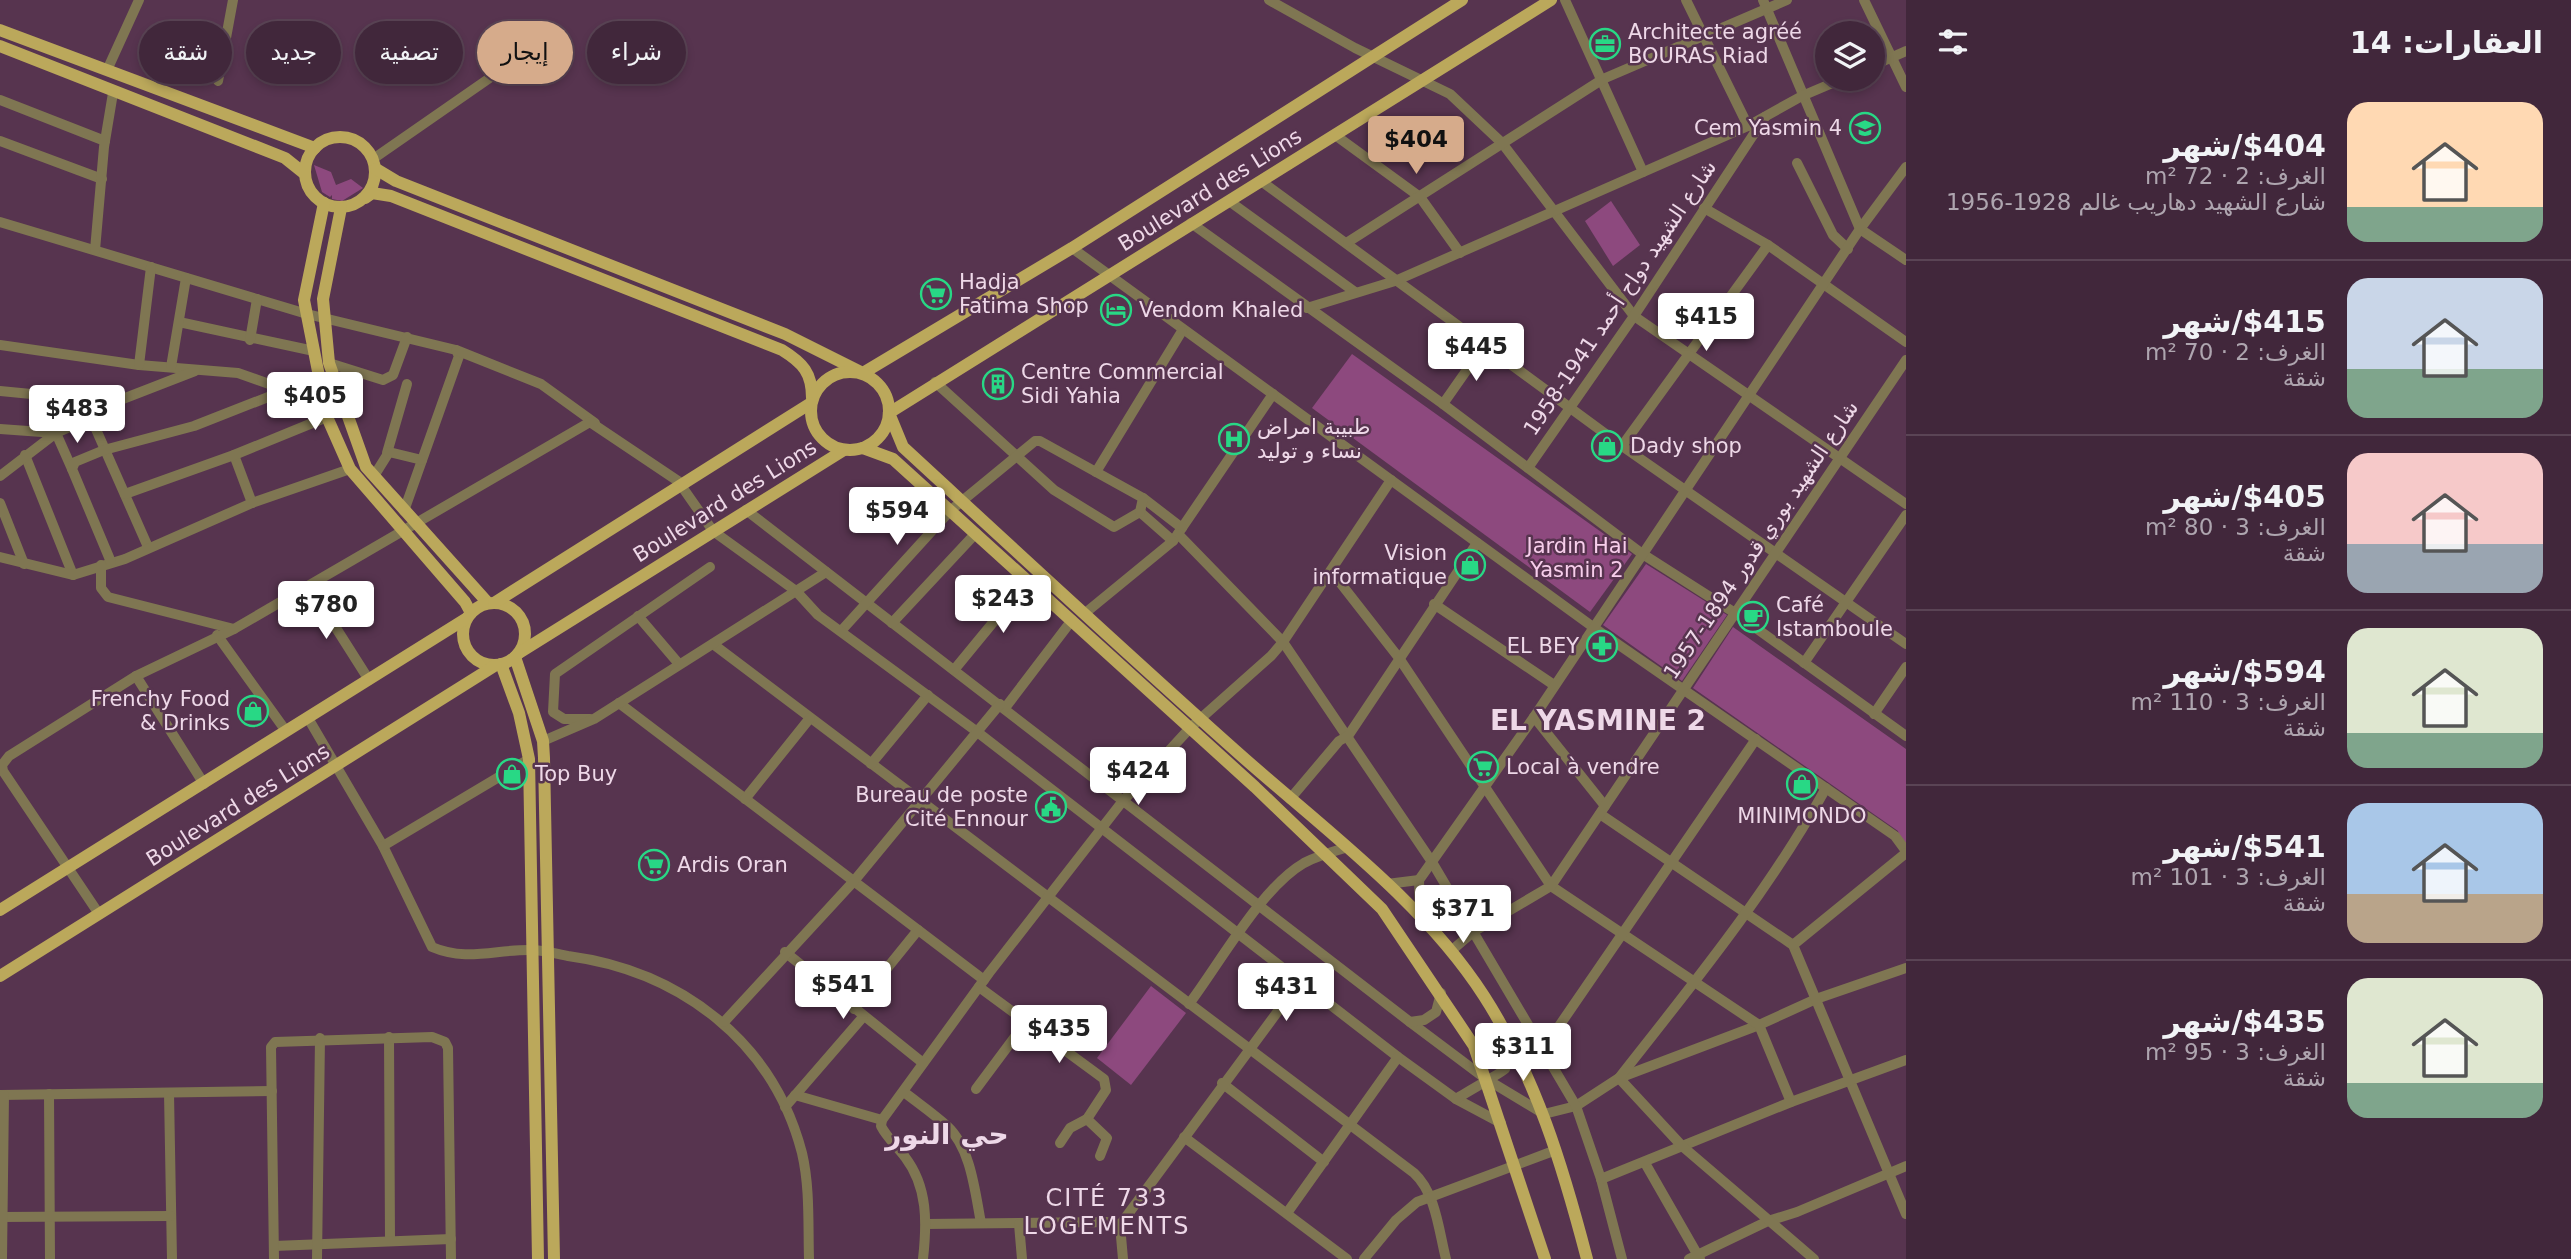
<!DOCTYPE html>
<html lang="ar">
<meta charset="utf-8">
<style>
:root{--surface:#41273b;--page:#482f42;--text:#f1f3f6;--muted:#aea5af;--line:#5a4455;--accent:#d6ab8b}
body{margin:0;font-family:"DejaVu Sans",Cairo,sans-serif;background:var(--page);color:var(--text);direction:rtl;height:100vh;display:flex;flex-direction:column;font-size:26px;white-space:nowrap}
*{box-sizing:border-box;margin:0}
p{font-size:23px;color:var(--muted)}
.icon{flex:none;width:38px;height:38px;fill:none;stroke:currentColor;stroke-width:2;stroke-linecap:round;stroke-linejoin:round}
.map{position:relative;flex:1;overflow:hidden;direction:ltr}
.side{display:flex;flex-direction:column;background:var(--surface);width:665px}
.side>*{flex:none}
.hud{position:absolute;left:21px;top:21px;width:665px;height:63px;direction:rtl;display:flex;gap:14px}
.controls{position:absolute;left:1815px;top:21px;display:grid;gap:14px}
.controls a{display:grid;place-items:center;width:70px;height:70px;border-radius:50%;background:var(--surface);box-shadow:0 4px 10px #0003,0 0 0 2px var(--line);font-size:35px}
.price{position:absolute;translate:-50% -60px;padding:0 16px;border-radius:7px;background:#fff;color:#222;font-size:23px;line-height:46px;filter:drop-shadow(0 2px 4px #0008)}
.price::after{content:'';position:absolute;left:50%;top:42px;width:21px;height:16px;margin-left:-10px;background:inherit;clip-path:polygon(0 0,100% 0,50% 100%)}
.price.active{background:var(--accent);color:#111}
ul{padding:0;list-style:none}
li{display:flex;align-items:center;gap:21px;height:175px;padding:0 28px}
li+li{border-top:2px solid var(--line)}
li span{display:grid;place-items:center;flex:none;width:196px;height:140px;border-radius:21px;color:#555}
li>.icon{margin-inline-start:auto}
span .icon{width:84px;height:84px;fill:#fffc;stroke-width:1}
li b{font-size:30px}
h2{display:flex;justify-content:space-between;align-items:center;height:84px;padding:0 28px;font-size:30px}
.pill{padding:0 24px;border-radius:32px;background:var(--surface);box-shadow:0 4px 10px #0003,0 0 0 2px var(--line);font-size:24px;line-height:63px}
.pill.active{background:var(--accent);color:#111}
main{display:flex;flex:1;min-height:0}
.map>svg:first-child{display:block}
</style>
<main>
<section class="side">
<h2>العقارات: 14<svg class="icon" aria-label="filters" viewBox="0 0 24 24"><path d="M4 7h16M4 17h16"/><circle cx="9" cy="7" r="2"/><circle cx="15" cy="17" r="2"/></svg></h2>
<ul>
<li><span style="background:linear-gradient(#ffd9b3 75%,#7fa58c 0)"><svg class="icon" aria-label="home" viewBox="0 0 24 24"><path d="M3 11l9-7 9 7M6 9v11h12V9"/></svg></span><div><b>$404/شهر</b><p>الغرف: 2 · 72 m²</p><p>شارع الشهيد دهاريب غالم 1928-1956</p></div></li>
<li><span style="background:linear-gradient(#c9d6e8 65%,#7fa58c 0)"><svg class="icon" aria-label="home" viewBox="0 0 24 24"><path d="M3 11l9-7 9 7M6 9v11h12V9"/></svg></span><div><b>$415/شهر</b><p>الغرف: 2 · 70 m²</p><p>شقة</p></div></li>
<li><span style="background:linear-gradient(#f6c9c9 65%,#9aa5b1 0)"><svg class="icon" aria-label="home" viewBox="0 0 24 24"><path d="M3 11l9-7 9 7M6 9v11h12V9"/></svg></span><div><b>$405/شهر</b><p>الغرف: 3 · 80 m²</p><p>شقة</p></div></li>
<li><span style="background:linear-gradient(#dfe7d0 75%,#7fa58c 0)"><svg class="icon" aria-label="home" viewBox="0 0 24 24"><path d="M3 11l9-7 9 7M6 9v11h12V9"/></svg></span><div><b>$594/شهر</b><p>الغرف: 3 · 110 m²</p><p>شقة</p></div></li>
<li><span style="background:linear-gradient(#a9c7e8 65%,#b9a48a 0)"><svg class="icon" aria-label="home" viewBox="0 0 24 24"><path d="M3 11l9-7 9 7M6 9v11h12V9"/></svg></span><div><b>$541/شهر</b><p>الغرف: 3 · 101 m²</p><p>شقة</p></div></li>
<li><span style="background:linear-gradient(#dfe7d0 75%,#7fa58c 0)"><svg class="icon" aria-label="home" viewBox="0 0 24 24"><path d="M3 11l9-7 9 7M6 9v11h12V9"/></svg></span><div><b>$435/شهر</b><p>الغرف: 3 · 95 m²</p><p>شقة</p></div></li>
</ul>
</section>
<div class="map">
<svg width="1906" height="1259" viewBox="0 0 1906 1259">
<rect width="100%" height="100%" fill="#57344f"/>
<!-- green -->
<g fill="#8d497e">
<polygon points="314,165 331,172 336,185 351,179 363,188 342,201 332,199 332,195 330,197 322,192"/>
<polygon points="1611,201 1640,245 1613,266 1585,221"/>
<polygon points="1352,354 1632,554 1590,612 1312,408"/>
<polygon points="1646,564 1727,615 1682,681 1603,625"/>
<polygon points="1733,627 1906,749 1906,860 1898,831 1693,688"/>
<polygon points="1151,986 1186,1013 1131,1085 1097,1058"/>
</g>
<g fill="none" stroke-linecap="round" stroke-linejoin="round">
<!-- minor -->
<g stroke="#7f7652" stroke-width="10">
<polyline points="1269,0 1355,48 1450,94 1502,143 1634,316 1906,504"/>
<polyline points="1565,0 1643,172"/>
<polyline points="1686,0 1748,126"/>
<polyline points="1763,0 1860,229 1906,260"/>
<polyline points="1864,0 1906,87"/>
<polyline points="1872,66 1906,51"/>
<polyline points="108,68 139,0"/>
<polyline points="218,81 233,0"/>
<polyline points="0,100 105,141"/>
<polyline points="1335,135 1420,197 1460,253"/>
<polyline points="0,141 102,179"/>
<polyline points="373,159 494,75"/>
<polyline points="1797,163 1833,235 1848,249"/>
<polyline points="1261,181 1622,446 1906,644"/>
<polyline points="1229,201 1355,292"/>
<polyline points="1704,208 1768,245 1906,342"/>
<polyline points="0,222 307,314 456,350 459,356 404,511"/>
<polyline points="1191,223 1443,404 1641,553 1735,613 1906,736"/>
<polyline points="1348,242 1603,79 1787,0"/>
<polyline points="1072,248 1593,627 1895,836 1906,851"/>
<polyline points="95,250 104,147 113,93"/>
<polyline points="1307,308 1395,281 1748,126 1802,96 1842,79"/>
<polyline points="179,322 314,351"/>
<polyline points="250,340 257,299"/>
<polyline points="0,345 139,365 238,373 286,390 322,396"/>
<polyline points="456,350 541,384 595,423"/>
<polyline points="329,363 383,380 393,375 407,337"/>
<polyline points="139,365 151,267"/>
<polyline points="171,367 186,278"/>
<polyline points="935,382 1054,490 1114,527 1140,512 1173,541 1273,394"/>
<polyline points="0,391 114,402"/>
<polyline points="1443,404 1485,344"/>
<polyline points="91,418 148,547"/>
<polyline points="0,429 56,433 72,469"/>
<polyline points="1622,446 1768,245"/>
<polyline points="387,453 407,384"/>
<polyline points="25,455 73,575"/>
<polyline points="234,455 252,503"/>
<polyline points="1528,468 1634,316 1765,117"/>
<polyline points="1096,472 1182,331"/>
<polyline points="0,476 56,433 91,418 115,402 195,371"/>
<polyline points="374,476 389,452 422,460"/>
<polyline points="125,494 234,455 327,417"/>
<polyline points="1143,498 1182,528"/>
<polyline points="0,503 24,564"/>
<polyline points="746,510 1410,1022 1486,1079 1544,1114 1576,1106 1619,1078 1759,1025 1816,999 1906,968"/>
<polyline points="1178,534 1283,642 1432,862 1576,1106 1601,1179 1622,1259"/>
<polyline points="0,557 73,575 125,559 252,503 350,469"/>
<polyline points="111,562 72,469 75,462 104,450 194,426 286,390"/>
<polyline points="101,565 101,588 108,597 234,629"/>
<polyline points="1331,571 1399,658 1551,886 1759,1025 1791,1102"/>
<polyline points="310,587 369,680"/>
<polyline points="1434,604 1554,685"/>
<polyline points="1084,614 1173,541"/>
<polyline points="638,616 679,664"/>
<polyline points="892,623 976,533"/>
<polyline points="841,631 951,510 1035,441 1040,441 1143,498 1140,512"/>
<polyline points="217,635 286,731"/>
<path d="M713,644L1414,1173C1436,1193 1439,1232 1446,1259"/>
<polyline points="1804,663 1906,515"/>
<polyline points="954,670 1028,580"/>
<polyline points="136,676 204,784"/>
<polyline points="619,703 984,980"/>
<polyline points="1005,708 1072,620"/>
<polyline points="1874,714 1906,667"/>
<polyline points="1534,717 1605,806"/>
<path d="M308,718L383,846L432,947C467,962 496,949 532,950C543,950 557,954 568,956C680,971 773,1041 802,1153C810,1187 808,1224 809,1259"/>
<polyline points="590,719 564,719 553,712 555,674 710,567"/>
<polyline points="543,741 594,719 826,572"/>
<polyline points="871,764 928,695"/>
<polyline points="745,799 810,718"/>
<polyline points="1290,799 1339,741 1348,736 1477,543"/>
<polyline points="1600,814 1793,945 1906,1214"/>
<polyline points="383,846 529,759"/>
<polyline points="1419,880 1534,717 1860,229 1906,167"/>
<polyline points="1387,884 1419,880 1420,915"/>
<polyline points="99,914 3,771 2,765 9,756 136,676 234,629 590,422 678,481 713,531 796,591 818,615 976,731 1398,1057 1456,1099 1501,1123"/>
<polyline points="1793,945 1906,853"/>
<polyline points="1451,951 1473,932 1551,886 1906,360"/>
<polyline points="785,952 923,1063"/>
<polyline points="979,987 1104,1079 1106,1090 1087,1119 1107,1138 1100,1156"/>
<path d="M1189,1004C1220,963 1261,888 1304,863C1317,856 1331,852 1345,848"/>
<polyline points="854,1009 918,930"/>
<polyline points="724,1022 854,881 1000,704"/>
<polyline points="1410,1022 1424,1020 1436,1012 1441,993"/>
<polyline points="389,1037 390,1241"/>
<polyline points="1544,1048 1756,739"/>
<polyline points="1222,1083 1324,1162"/>
<polyline points="976,1089 1026,1022"/>
<path d="M904,1092C918,1103 934,1114 947,1126C971,1148 975,1192 981,1223"/>
<polyline points="169,1093 172,1259"/>
<polyline points="49,1094 50,1259"/>
<polyline points="0,1095 272,1091"/>
<polyline points="795,1095 882,1120"/>
<path d="M1456,1099C1463,1094 1503,1072 1505,1069C1509,1061 1509,1049 1510,1040"/>
<polyline points="785,1107 863,1017"/>
<polyline points="1184,1137 1347,1259"/>
<polyline points="1060,1143 1070,1128 1087,1119"/>
<polyline points="1645,1163 1700,1259"/>
<polyline points="1601,1179 1791,1102 1906,1060"/>
<polyline points="1287,1213 1398,1057"/>
<polyline points="0,1217 171,1216"/>
<polyline points="926,1224 1106,1222 1120,1225"/>
<polyline points="1019,1224 1022,1259"/>
<polyline points="274,1246 451,1239"/>
<polyline points="2,1259 4,1095"/>
<polyline points="274,1259 271,1047 275,1042 432,1037 445,1042 448,1048 451,1259"/>
<polyline points="317,1259 320,1038"/>
<path d="M923,1259C927,1223 928,1187 905,1157C897,1146 887,1138 881,1126L882,1120L989,973L1122,802L1190,728L1271,656L1283,642L1391,480"/>
<polyline points="1123,1259 1120,1225 1301,980"/>
<polyline points="1364,1259 1396,1220 1417,1202 1556,1150"/>
<polyline points="1689,1259 1768,1221 1797,1212 1906,1166"/>
<path d="M1814,1259L1682,1146L1619,1078C1692,985 1769,891 1826,788"/>
</g>
<!-- major -->
<g stroke="#bba85b" stroke-width="12">
<path d="M1551,0L889,413L903,447C1017,552 1130,657 1245,759C1328,832 1424,903 1484,996C1536,1077 1563,1167 1587,1259"/>
<polyline points="0,30 315,148"/>
<polyline points="0,46 285,158 305,174"/>
<circle cx="340" cy="172" r="35"/>
<polyline points="376,169 396,181 785,334 863,373 1072,248 1462,0"/>
<path d="M365,198L372,193L391,196L782,350C803,363 812,373 812,398"/>
<polyline points="324,203 304,300 327,417 350,469 465,602 471,613"/>
<polyline points="341,208 323,299 329,363 366,467 488,603"/>
<circle cx="850" cy="411" r="39"/>
<polyline points="863,448 893,459 1255,787 1382,909 1474,1046 1545,1259"/>
<circle cx="494" cy="634" r="31"/>
<polyline points="494,603 811,403"/>
<polyline points="519,653 844,450"/>
<polyline points="515,657 543,741 544,758 554,1259"/>
<polyline points="501,664 519,713 529,759 538,1259"/>
<polyline points="0,910 467,618"/>
<polyline points="0,976 496,665"/>
</g>
</g>
<!-- icons -->
<defs>
<g id="office-ring" transform="scale(1.575)"><circle r="9.5" fill="#57344f" stroke="#28d885" stroke-width="1.5"/><path d="M-6-3h4V-5.5h4V-3h4V5H-6ZM-1-4.5V-3h2v-1.5ZM-6 0V1H6V0Z" fill="#28d885"/></g>
<g id="school-ring" transform="scale(1.575)"><circle r="9.5" fill="#57344f" stroke="#28d885" stroke-width="1.5"/><path d="M0-5L7-2L0 1L-7-2ZM-4 1L0 2.5L4 1V4Q0 6-4 4Z" fill="#28d885"/></g>
<g id="supermarket-ring" transform="scale(1.575)"><circle r="9.5" fill="#57344f" stroke="#28d885" stroke-width="1.5"/><path d="M-6-5.5h2.5l.6 2H6L4.5 2H-2.5L-4.4-4H-6ZM-1.5 3.2a1.3 1.3 0 1 0 .1 0ZM3 3.2a1.3 1.3 0 1 0 .1 0Z" fill="#28d885"/></g>
<g id="hotel-ring" transform="scale(1.575)"><circle r="9.5" fill="#57344f" stroke="#28d885" stroke-width="1.5"/><path d="M-6-4.5h1.5V1H6V5H4.5V3h-9V5H-6ZM-4 0a1.8 1.8 0 1 1 3.6 0ZM.5 0V-2.5h3Q6-2.5 6 0Z" fill="#28d885"/></g>
<g id="building-ring" transform="scale(1.575)"><circle r="9.5" fill="#57344f" stroke="#28d885" stroke-width="1.5"/><path d="M-4-6H4V6H1V3H-1V6H-4ZM-2.5-4.3h1.7v1.8h-1.7ZM.8-4.3h1.7v1.8H.8ZM-2.5-1h1.7V.8h-1.7ZM.8-1h1.7V.8H.8Z" fill="#28d885"/></g>
<g id="hospital-ring" transform="scale(1.575)"><circle r="9.5" fill="#57344f" stroke="#28d885" stroke-width="1.5"/><path d="M-5-5h3v3.5h4V-5h3V5h-3V1.5h-4V5h-3Z" fill="#28d885"/></g>
<g id="shop-ring" transform="scale(1.575)"><circle r="9.5" fill="#57344f" stroke="#28d885" stroke-width="1.5"/><path d="M-5-2.5h2.3a2.7 3.5 0 0 1 5.4 0H5L5.5 6h-11ZM-1.5-2.5h3a1.5 2.3 0 0 0-3 0Z" fill="#28d885"/></g>
<g id="cafe-ring" transform="scale(1.575)"><circle r="9.5" fill="#57344f" stroke="#28d885" stroke-width="1.5"/><path d="M-5.5-4.5H6V0H3Q3 3.5 0 3.5H-2.5Q-5.5 3.5-5.5 0ZM3-3.2v2h1.7v-2ZM-6 4.5H4V6H-6Z" fill="#28d885"/></g>
<g id="pharmacy-ring" transform="scale(1.575)"><circle r="9.5" fill="#57344f" stroke="#28d885" stroke-width="1.5"/><path d="M-2-6h4v4h4v4h-4v4h-4v-4h-4v-4h4Z" fill="#28d885"/></g>
<g id="civic-ring" transform="scale(1.575)"><circle r="9.5" fill="#57344f" stroke="#28d885" stroke-width="1.5"/><path d="M-.6-6.5H3V-4.5H.6V-3L4-1V1h2V6H-6V1h2V-1L-.6-3ZM-1.2 2.5V6h2.4V2.5Z" fill="#28d885"/></g>
</defs>
<g fill-rule="evenodd">
<use href="#office-ring" x="1605" y="44"/>
<use href="#school-ring" x="1865" y="128"/>
<use href="#supermarket-ring" x="936" y="294"/>
<use href="#hotel-ring" x="1116" y="310"/>
<use href="#building-ring" x="998" y="384"/>
<use href="#hospital-ring" x="1234" y="439"/>
<use href="#shop-ring" x="1607" y="446"/>
<use href="#shop-ring" x="1470" y="565"/>
<use href="#cafe-ring" x="1753" y="617"/>
<use href="#pharmacy-ring" x="1602" y="646"/>
<use href="#shop-ring" x="253" y="711"/>
<use href="#supermarket-ring" x="1483" y="767"/>
<use href="#shop-ring" x="512" y="774"/>
<use href="#shop-ring" x="1802" y="784"/>
<use href="#civic-ring" x="1051" y="807"/>
<use href="#supermarket-ring" x="654" y="865"/>
</g>
<g text-anchor="middle" stroke-width="5" stroke-linejoin="round" paint-order="stroke">
<!-- poi labels -->
<g font-size="21" fill="#eed8e8" stroke="#57344f" text-anchor="start">
<text x="1628" y="39">Architecte agréé<tspan x="1628" dy="24">BOURAS Riad</tspan></text>
<text x="1842" y="135" text-anchor="end">Cem Yasmin 4</text>
<text x="959" y="289">Hadja<tspan x="959" dy="24">Fatima Shop</tspan></text>
<text x="1139" y="317">Vendom Khaled</text>
<text x="1021" y="379">Centre Commercial<tspan x="1021" dy="24">Sidi Yahia</tspan></text>
<text x="1257" y="434">طبيبة امراض<tspan x="1257" dy="24">نساء و توليد</tspan></text>
<text x="1630" y="453">Dady shop</text>
<text x="1447" y="560" text-anchor="end">Vision<tspan x="1447" dy="24">informatique</tspan></text>
<text x="1776" y="612">Café<tspan x="1776" dy="24">Istamboule</tspan></text>
<text x="1579" y="653" text-anchor="end">EL BEY</text>
<text x="230" y="706" text-anchor="end">Frenchy Food<tspan x="230" dy="24">&amp; Drinks</tspan></text>
<text x="1506" y="774">Local à vendre</text>
<text x="535" y="781">Top Buy</text>
<text x="1028" y="802" text-anchor="end">Bureau de poste<tspan x="1028" dy="24">Cité Ennour</tspan></text>
<text x="1802" y="823" text-anchor="middle">MINIMONDO</text>
<text x="677" y="872">Ardis Oran</text>
</g>
<!-- street labels -->
<g font-size="21" fill="#eed8e8" stroke="#57344f">
<text transform="translate(1210 190) rotate(-32)" y="7">Boulevard des Lions</text>
<text transform="translate(1620 298) rotate(-56)" y="7">شارع الشهيد دواح أحمد 1941-1958</text>
<text transform="translate(725 501) rotate(-32)" y="7">Boulevard des Lions</text>
<text transform="translate(1761 540) rotate(-56)" y="7">شارع الشهيد بوري قدور 1894-1957</text>
<text transform="translate(238 805) rotate(-32)" y="7">Boulevard des Lions</text>
</g>
<!-- park labels -->
<g font-size="21" fill="#f7ceeb" stroke="#57344f">
<text x="1577" y="553">Jardin Hai<tspan x="1577" dy="24">Yasmin 2</tspan></text>
</g>
<!-- quarter labels -->
<g font-size="24" letter-spacing="2" fill="#eed8e8" stroke="#57344f">
<text x="1107" y="1206">CITÉ 733<tspan x="1107" dy="28">LOGEMENTS</tspan></text>
</g>
<!-- district labels -->
<g font-size="28" font-weight="bold" fill="#eed8e8" stroke="#57344f">
<text x="1598" y="730">EL YASMINE 2</text>
<text x="947" y="1144">حي النور</text>
</g>
</g>
</svg>
<div class="controls">
<a><svg class="icon" aria-label="layers" viewBox="0 0 24 24"><path d="M12 4l9 5-9 5-9-5zM3 14l9 5 9-5"/></svg></a>
</div>
<b class="price active" style="left:1416px;top:176px">$404</b>
<b class="price" style="left:1706px;top:353px">$415</b>
<b class="price" style="left:1476px;top:383px">$445</b>
<b class="price" style="left:315px;top:432px">$405</b>
<b class="price" style="left:77px;top:445px">$483</b>
<b class="price" style="left:897px;top:547px">$594</b>
<b class="price" style="left:1003px;top:635px">$243</b>
<b class="price" style="left:326px;top:641px">$780</b>
<b class="price" style="left:1138px;top:807px">$424</b>
<b class="price" style="left:1463px;top:945px">$371</b>
<b class="price" style="left:843px;top:1021px">$541</b>
<b class="price" style="left:1286px;top:1023px">$431</b>
<b class="price" style="left:1059px;top:1065px">$435</b>
<b class="price" style="left:1523px;top:1083px">$311</b>
<div class="hud">
<a class="pill">شراء</a>
<a class="pill active">إيجار</a>
<a class="pill">تصفية</a>
<a class="pill">جديد</a>
<a class="pill">شقة</a>
</div>
</div>
</main>
